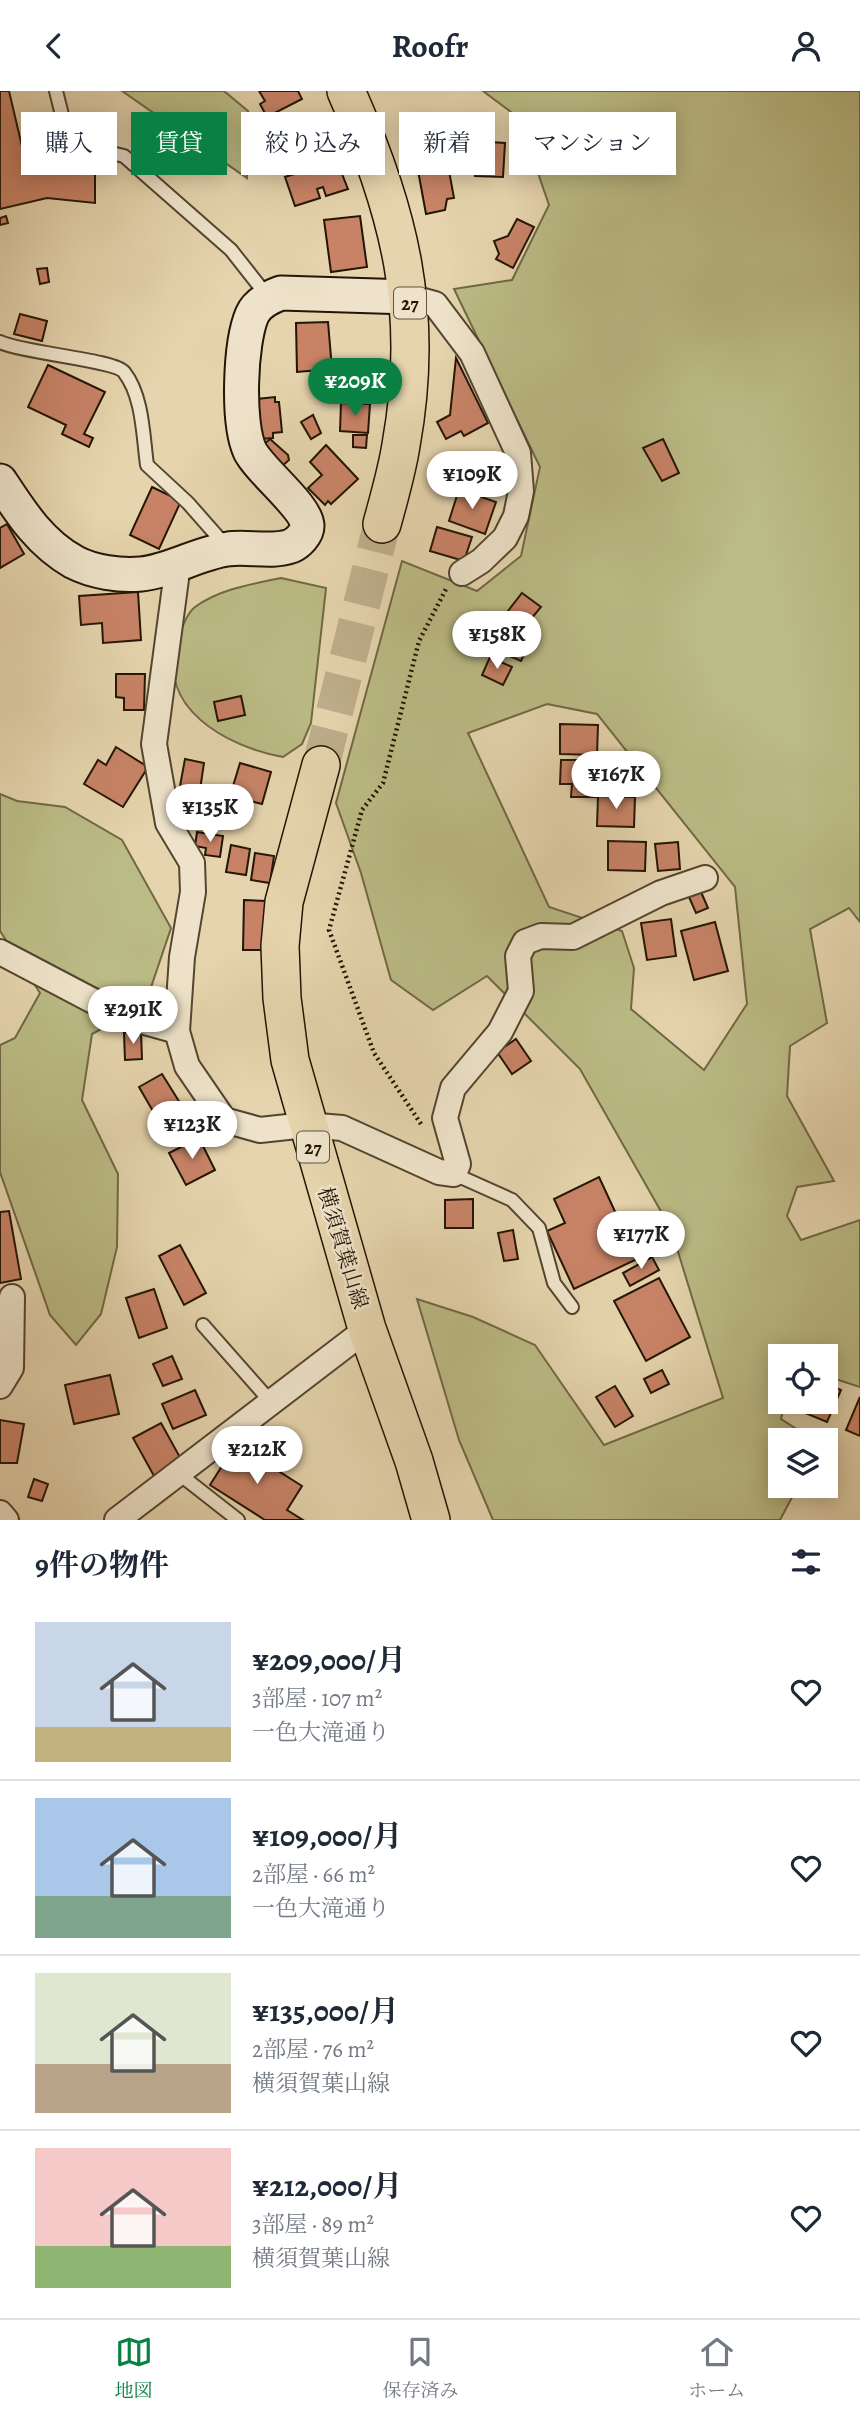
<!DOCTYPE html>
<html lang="ja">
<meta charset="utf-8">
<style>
:root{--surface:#fff;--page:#f2f2f3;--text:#1f2937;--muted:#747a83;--line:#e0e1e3;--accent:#0b8043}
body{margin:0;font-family:Alegreya,"Noto Serif JP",serif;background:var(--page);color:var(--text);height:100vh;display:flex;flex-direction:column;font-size:26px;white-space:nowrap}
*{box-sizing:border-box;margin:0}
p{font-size:23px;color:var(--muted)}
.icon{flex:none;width:38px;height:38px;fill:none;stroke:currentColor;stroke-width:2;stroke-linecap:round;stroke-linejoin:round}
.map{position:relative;height:1429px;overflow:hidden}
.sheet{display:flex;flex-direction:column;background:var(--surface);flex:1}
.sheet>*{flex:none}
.guide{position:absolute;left:21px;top:21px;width:819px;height:63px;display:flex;gap:14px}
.tools{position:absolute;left:768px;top:1253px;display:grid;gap:14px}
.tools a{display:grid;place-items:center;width:70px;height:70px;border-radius:0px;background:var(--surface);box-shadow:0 4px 18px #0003;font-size:35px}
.price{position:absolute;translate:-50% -60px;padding:0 16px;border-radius:24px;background:#fff;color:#222;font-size:23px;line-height:46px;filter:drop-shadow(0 2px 4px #0008)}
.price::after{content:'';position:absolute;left:50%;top:42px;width:21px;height:16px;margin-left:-10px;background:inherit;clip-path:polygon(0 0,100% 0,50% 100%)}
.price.active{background:var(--accent);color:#fff}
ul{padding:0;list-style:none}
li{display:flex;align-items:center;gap:21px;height:175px;padding:0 35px}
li+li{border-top:2px solid var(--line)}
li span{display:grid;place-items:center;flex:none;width:196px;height:140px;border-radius:0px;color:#555}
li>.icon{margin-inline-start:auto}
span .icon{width:84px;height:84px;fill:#fffc;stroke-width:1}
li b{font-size:30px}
h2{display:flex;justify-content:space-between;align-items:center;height:84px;padding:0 35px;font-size:30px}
.tag{padding:0 24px;border-radius:0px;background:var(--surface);box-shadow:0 4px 18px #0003;font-size:24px;line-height:63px}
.tag.active{background:var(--accent);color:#fff}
header{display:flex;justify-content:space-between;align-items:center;height:91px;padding:0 35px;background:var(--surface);font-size:32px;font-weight:600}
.tab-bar{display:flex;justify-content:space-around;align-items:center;height:98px;border-top:2px solid var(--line);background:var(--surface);font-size:19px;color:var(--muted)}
.tab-bar a{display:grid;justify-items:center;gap:4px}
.tab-bar .active{color:var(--accent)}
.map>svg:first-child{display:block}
</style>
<header><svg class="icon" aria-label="back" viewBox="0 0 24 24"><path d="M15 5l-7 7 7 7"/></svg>Roofr<svg class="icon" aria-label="person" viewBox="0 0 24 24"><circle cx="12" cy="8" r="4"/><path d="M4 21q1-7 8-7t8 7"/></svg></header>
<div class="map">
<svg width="860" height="1429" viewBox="0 0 860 1429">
<rect width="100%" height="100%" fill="#e5d4ad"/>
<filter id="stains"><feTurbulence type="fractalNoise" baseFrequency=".00286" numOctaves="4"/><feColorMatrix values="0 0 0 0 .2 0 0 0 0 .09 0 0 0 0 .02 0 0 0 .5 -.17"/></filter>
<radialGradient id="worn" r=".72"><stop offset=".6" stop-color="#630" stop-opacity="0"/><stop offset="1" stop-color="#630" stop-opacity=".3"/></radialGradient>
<!-- green -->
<g fill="#bbbb85" stroke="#706845" stroke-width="2" fill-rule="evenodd">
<polygon points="122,0 224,0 248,20 247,87"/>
<path d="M483,0H860V831L849,817L810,838L827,932L790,955L787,1005L834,1090L797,1096L787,1125L801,1149L860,1129V1296L826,1285V1265H780V1311H785L781,1328L814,1349H780V1395H798L780,1429H493L459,1349L417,1208L473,1226L535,1254L604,1354L723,1307L671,1138L580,978L487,885L433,919L391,889L361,782L336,712L402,470L477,500L521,465L540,376L454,198L512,189L549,114L519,27ZM547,613L597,623L735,796L747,913L704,979L631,918L634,877L622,840L549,816L468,642Z"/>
<path d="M281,487L326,497L311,632L302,653L283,666C227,656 154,616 178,549C181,539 187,522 195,516C220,498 252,493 281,487Z"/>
<polygon points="0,703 17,710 65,716 122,749 171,837 145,914 92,943 82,1009 118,1083 117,1156 101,1223 76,1254 50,1224 0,1081 0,954 15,947 40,902 0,840"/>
</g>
<!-- building -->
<g fill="#c88367" stroke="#241505" stroke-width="2">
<polygon points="0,0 9,0 25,68 95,75 95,112 47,107 0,118"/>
<polygon points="259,0 298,0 302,8 267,26 260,13 265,10"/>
<polygon points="315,23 323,47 282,62 274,38"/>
<polygon points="474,50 505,52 503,86 475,85 476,72 470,72"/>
<polygon points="435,52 436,56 441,54 444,66 411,73 408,58"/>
<polygon points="22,53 45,59 56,71 25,68"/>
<polygon points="447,69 454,107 447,108 445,119 426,123 417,74"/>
<polygon points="322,70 335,73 340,78 348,98 326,105 323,96 317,98 320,107 295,115 285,86 310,78 312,83 318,81 315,71"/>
<polygon points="6,125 8,132 0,134 0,127"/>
<polygon points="360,125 367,176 331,181 324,129"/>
<polygon points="517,128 534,136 513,177 496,168 499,163 494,150 508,145"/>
<polygon points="47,177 49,191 40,193 37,178"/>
<polygon points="20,223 47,230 42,250 14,243"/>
<polygon points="328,231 332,278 297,281 296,232"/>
<polygon points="456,267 488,332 464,345 461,340 446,348 437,331 450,324"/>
<polygon points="48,274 105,301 84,343 93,347 89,356 62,343 66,334 28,316"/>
<polygon points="275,306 275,311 279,311 282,341 273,342 273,347 261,348 257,308"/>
<polygon points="341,312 370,313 368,342 340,340"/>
<polygon points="313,324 321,342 311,348 301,331"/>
<polygon points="353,344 367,344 366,357 353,356"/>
<polygon points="270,348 288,364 289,369 281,376 263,354"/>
<polygon points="663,348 679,382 662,390 643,357"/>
<polygon points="326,354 358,388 331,413 328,410 325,414 308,397 322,384 310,371"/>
<polygon points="467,362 500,378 489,400 456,384"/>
<polygon points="152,396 181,410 159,458 130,444"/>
<polygon points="459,398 496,411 485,443 449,430"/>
<polygon points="7,433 24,463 0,477 0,437"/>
<polygon points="437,436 472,446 464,470 430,460"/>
<polygon points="138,501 141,549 103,552 102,532 81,534 79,505"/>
<polygon points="522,502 541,516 526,534 508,520"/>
<polygon points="510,540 531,549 521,570 500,561"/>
<polygon points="490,566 512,576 503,594 482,584"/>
<polygon points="116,583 145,583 144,619 124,619 124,607 116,606"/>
<polygon points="241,605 245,624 218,630 214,611"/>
<polygon points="560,633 598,634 597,664 560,663"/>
<polygon points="116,656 148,676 123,716 84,693 98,669 106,674"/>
<polygon points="185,668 204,672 200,699 180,695"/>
<polygon points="561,669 596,669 596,706 571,706 572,693 560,693"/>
<polygon points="240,672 271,681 262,713 230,705"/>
<polygon points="598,705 635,706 634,736 597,735"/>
<polygon points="197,741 223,745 220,766 205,764 206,757 195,755"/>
<polygon points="608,750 646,751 645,780 608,779"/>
<polygon points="678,751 680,778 658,780 655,753"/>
<polygon points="231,754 250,758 246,784 226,781"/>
<polygon points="255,762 274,765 270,792 251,789"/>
<polygon points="701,801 708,817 696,822 689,806"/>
<polygon points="244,809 266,810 265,859 243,859"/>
<polygon points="671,828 676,865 647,869 641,832"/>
<polygon points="715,831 728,880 694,889 681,840"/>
<polygon points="141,941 142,968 125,969 124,942"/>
<polygon points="516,948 531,970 512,983 497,961"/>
<polygon points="162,983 185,1020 161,1034 139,996"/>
<polygon points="199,1047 215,1079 186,1094 169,1062"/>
<polygon points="599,1086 637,1168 574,1198 547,1140 565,1132 554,1108"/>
<polygon points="473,1108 473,1137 445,1137 445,1109"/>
<polygon points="9,1120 21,1188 0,1192 0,1121"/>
<polygon points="513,1139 518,1168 504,1170 498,1142"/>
<polygon points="180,1154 206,1202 184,1214 159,1165"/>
<polygon points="652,1166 659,1179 630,1195 623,1182"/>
<polygon points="659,1187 690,1246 646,1270 614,1210"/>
<polygon points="154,1198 167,1237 139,1247 126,1207"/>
<polygon points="172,1265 182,1288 163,1295 153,1273"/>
<polygon points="662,1279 669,1293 651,1302 644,1288"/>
<polygon points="110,1284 119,1323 74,1333 65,1294"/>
<polygon points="826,1293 841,1299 827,1331 793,1317 796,1311 826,1311"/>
<polygon points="615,1295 633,1325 615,1336 596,1306"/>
<polygon points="195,1299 206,1324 173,1338 162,1313"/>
<polygon points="860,1306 860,1345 846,1339"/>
<polygon points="0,1329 24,1333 17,1372 0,1372"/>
<polygon points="161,1332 182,1370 154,1385 133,1347"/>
<polygon points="236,1353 302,1395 287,1419 303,1429 265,1429 210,1394"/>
<polygon points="34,1388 48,1393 42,1410 28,1406"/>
</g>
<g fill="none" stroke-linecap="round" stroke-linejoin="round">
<!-- primary-tunnel -->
<polyline stroke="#beae8b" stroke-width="37" stroke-dasharray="37 18" stroke-linecap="butt" points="321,674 382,433"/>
<!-- lane casing -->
<g stroke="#54452f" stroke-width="16">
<g id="lane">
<polyline points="56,0 69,52 124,65 231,159 268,206"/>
<path d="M0,251C23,262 115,269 124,281C143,305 143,345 147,374L188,412L225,454"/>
<polyline points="454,1083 512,1109 539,1137 554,1192 572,1216"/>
<polyline points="203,1234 271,1311"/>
<polyline points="178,1382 238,1429"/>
</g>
</g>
<!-- street casing -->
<g stroke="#54452f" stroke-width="28">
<g id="street">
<polyline points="409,206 435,213 472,262 518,362 521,400 516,425 505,447 481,470 462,482"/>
<polyline points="178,473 154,653 168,732 192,772 193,801 182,866 177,940 187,975 224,1029 260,1039 306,1034 342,1037 439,1081 454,1083 458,1073 445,1027 453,997 500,941 521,900 518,865 525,851 541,845 573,846 661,802 705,787"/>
<polyline points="0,861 120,924 177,940"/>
<polyline points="0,1295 11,1277 12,1206"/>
<polyline points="0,1422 6,1429"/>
<polyline points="117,1429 367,1238"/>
</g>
</g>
<!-- secondary casing -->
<g stroke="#241505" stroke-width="37">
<path id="secondary" d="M0,390C21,422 40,452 74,471C93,481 120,485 141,483C171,480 198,462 228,458C247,455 272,462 291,455C298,452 307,443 307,435C307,416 260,380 250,360C237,332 240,252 252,224C257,212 270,206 281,202L409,206"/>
</g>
<!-- primary casing -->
<g stroke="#241505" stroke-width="40">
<g id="primary">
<path d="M346,0C400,121 425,222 401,354C397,380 389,407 382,433"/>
<polyline points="321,674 284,811 280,855 282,907 290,969 367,1238 414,1370 431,1429"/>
</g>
</g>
<!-- path -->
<polyline stroke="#241505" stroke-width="4.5" stroke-dasharray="2 3.5" stroke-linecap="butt" points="421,1033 374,962 329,839 362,719 383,692 419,550 446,498"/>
<!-- lane -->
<use href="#lane" stroke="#eee3ca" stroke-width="12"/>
<!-- street -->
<use href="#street" stroke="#eee3ca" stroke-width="24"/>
<!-- secondary -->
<use href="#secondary" stroke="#eee3ca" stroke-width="33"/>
<!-- primary -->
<use href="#primary" stroke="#e5d4ad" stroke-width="37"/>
</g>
<g text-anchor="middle" stroke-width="5" stroke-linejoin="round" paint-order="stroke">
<!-- shield labels -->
<g fill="#eee3ca" stroke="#615340" stroke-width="2">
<rect x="394" y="196.5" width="32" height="31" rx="5"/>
<rect x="297" y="1040.5" width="32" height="31" rx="5"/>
</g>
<g font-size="19" font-weight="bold" fill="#241505">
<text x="410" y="219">27</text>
<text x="313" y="1063">27</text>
</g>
<!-- street labels -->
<g font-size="21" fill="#241505" stroke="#eee3ca">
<text transform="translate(343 1157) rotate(73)" y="7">横須賀葉山線</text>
</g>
</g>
<rect width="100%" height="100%" filter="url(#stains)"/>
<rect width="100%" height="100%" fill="url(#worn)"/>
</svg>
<div class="tools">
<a><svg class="icon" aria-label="locate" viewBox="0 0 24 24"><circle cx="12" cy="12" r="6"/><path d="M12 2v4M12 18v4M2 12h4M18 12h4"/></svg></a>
<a><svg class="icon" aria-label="layers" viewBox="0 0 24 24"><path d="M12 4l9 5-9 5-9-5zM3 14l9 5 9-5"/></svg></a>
</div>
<b class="price active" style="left:355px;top:327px">¥209K</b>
<b class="price" style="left:472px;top:420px">¥109K</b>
<b class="price" style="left:497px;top:580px">¥158K</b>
<b class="price" style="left:616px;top:720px">¥167K</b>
<b class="price" style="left:210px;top:753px">¥135K</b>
<b class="price" style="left:133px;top:955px">¥291K</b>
<b class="price" style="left:192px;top:1070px">¥123K</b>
<b class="price" style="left:641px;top:1180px">¥177K</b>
<b class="price" style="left:257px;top:1395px">¥212K</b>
<div class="guide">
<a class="tag">購入</a>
<a class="tag active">賃貸</a>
<a class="tag">絞り込み</a>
<a class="tag">新着</a>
<a class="tag">マンション</a>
</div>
</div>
<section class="sheet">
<h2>9件の物件<svg class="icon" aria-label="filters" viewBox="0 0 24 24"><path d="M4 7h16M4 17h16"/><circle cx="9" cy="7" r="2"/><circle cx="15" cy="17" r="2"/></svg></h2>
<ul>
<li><span style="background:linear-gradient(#c9d6e8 75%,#c2b280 0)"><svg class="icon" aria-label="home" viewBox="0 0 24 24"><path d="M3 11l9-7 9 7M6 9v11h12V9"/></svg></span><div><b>¥209,000/月</b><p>3部屋 · 107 m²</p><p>一色大滝通り</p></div><svg class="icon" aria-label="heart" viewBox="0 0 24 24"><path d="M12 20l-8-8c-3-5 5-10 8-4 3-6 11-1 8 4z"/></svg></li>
<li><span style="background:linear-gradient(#a9c7e8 70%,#7fa58c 0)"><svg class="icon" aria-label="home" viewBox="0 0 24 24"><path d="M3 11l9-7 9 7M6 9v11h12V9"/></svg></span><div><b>¥109,000/月</b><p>2部屋 · 66 m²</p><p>一色大滝通り</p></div><svg class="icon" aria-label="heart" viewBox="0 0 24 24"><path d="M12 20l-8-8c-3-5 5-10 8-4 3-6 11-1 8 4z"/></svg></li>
<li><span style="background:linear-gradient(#dfe7d0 65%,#b9a48a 0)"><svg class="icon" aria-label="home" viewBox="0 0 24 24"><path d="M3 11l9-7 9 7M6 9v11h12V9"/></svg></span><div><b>¥135,000/月</b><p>2部屋 · 76 m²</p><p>横須賀葉山線</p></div><svg class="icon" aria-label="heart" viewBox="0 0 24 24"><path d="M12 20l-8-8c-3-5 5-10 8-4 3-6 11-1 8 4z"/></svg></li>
<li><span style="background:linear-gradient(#f6c9c9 70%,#8fb573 0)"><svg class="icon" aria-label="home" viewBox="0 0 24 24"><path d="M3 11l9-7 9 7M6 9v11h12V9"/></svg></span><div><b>¥212,000/月</b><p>3部屋 · 89 m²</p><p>横須賀葉山線</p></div><svg class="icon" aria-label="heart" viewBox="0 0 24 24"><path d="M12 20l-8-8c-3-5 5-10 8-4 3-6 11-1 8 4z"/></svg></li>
</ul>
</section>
<nav class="tab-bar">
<a class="active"><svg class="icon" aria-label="map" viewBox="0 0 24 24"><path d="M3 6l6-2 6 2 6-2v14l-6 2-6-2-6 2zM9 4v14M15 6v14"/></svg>地図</a>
<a><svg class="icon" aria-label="saved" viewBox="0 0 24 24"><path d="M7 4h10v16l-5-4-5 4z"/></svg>保存済み</a>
<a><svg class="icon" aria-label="home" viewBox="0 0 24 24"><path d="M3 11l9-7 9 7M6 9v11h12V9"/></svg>ホーム</a>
</nav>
